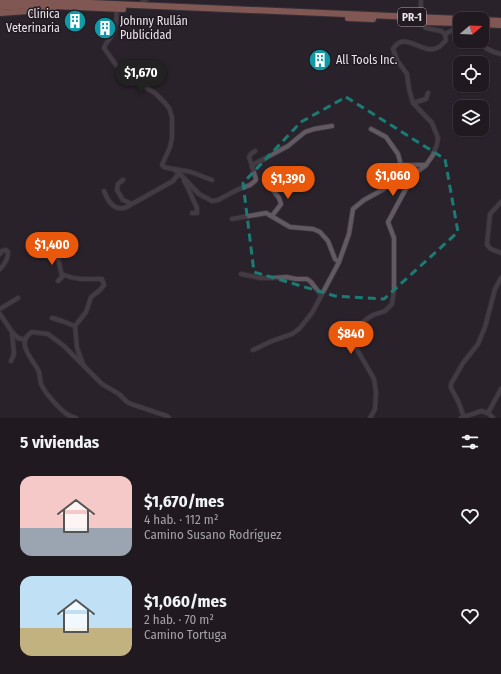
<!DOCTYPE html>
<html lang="es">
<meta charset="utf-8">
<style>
:root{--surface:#201a20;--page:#282329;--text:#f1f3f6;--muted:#a2a1a5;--line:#3d383e;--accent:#ea580c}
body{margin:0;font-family:"Fira Sans Condensed",sans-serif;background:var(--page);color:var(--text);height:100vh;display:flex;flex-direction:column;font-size:15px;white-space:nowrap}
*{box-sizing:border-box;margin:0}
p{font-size:13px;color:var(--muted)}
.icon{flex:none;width:22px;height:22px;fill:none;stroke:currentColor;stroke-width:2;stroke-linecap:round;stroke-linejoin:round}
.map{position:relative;height:418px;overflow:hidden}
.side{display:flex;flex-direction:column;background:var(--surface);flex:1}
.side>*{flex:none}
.needle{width:26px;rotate:71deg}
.buttons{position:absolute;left:453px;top:12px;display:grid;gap:8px}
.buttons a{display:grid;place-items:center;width:36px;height:36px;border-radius:8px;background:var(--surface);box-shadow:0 1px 3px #0004,0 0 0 1px var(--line);font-size:20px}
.price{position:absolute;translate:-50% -34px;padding:0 9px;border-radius:14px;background:var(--accent);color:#fff;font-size:13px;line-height:26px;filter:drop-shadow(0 1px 2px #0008)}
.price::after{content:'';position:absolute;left:50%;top:24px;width:12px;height:9px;margin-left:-6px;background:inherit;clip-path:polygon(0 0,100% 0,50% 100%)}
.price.current{background:#222;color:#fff}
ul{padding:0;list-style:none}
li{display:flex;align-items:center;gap:12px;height:100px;padding:0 20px}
li span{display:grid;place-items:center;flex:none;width:112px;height:80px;border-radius:12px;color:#555}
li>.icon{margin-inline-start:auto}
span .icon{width:48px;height:48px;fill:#fffc;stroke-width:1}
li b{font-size:17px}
h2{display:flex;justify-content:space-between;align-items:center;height:48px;padding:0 20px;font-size:17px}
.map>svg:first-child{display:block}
</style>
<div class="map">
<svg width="501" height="418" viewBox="0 0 501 418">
<rect width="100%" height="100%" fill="#2a232b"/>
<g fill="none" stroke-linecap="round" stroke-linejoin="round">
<!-- minor casing -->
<g stroke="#464046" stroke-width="5.5">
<g id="minor">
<path d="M421,0C421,10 419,20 426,28L441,31L445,34"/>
<polyline points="138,5 146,0"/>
<path d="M117,8C116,16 117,24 114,31C112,38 106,41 104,48L116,65L127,76L155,93L164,102L169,108L172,117V138L170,147L162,165L164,167L173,169L179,173L199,194L212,201L218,200L239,189L250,185L255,181L256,179L249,157L251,154L255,151"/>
<polyline points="445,34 453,30 460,28"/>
<path d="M477,41C484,48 491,52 501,54"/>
<polyline points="413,103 426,99 428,93"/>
<polyline points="371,129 386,137 398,154 401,165"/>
<polyline points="252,167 253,165 256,163 288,146 305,132 314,129 332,126"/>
<polyline points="174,169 191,172 212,180"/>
<polyline points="123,180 118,184 117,190 123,200 132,204 173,181 179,173"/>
<polyline points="184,181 186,184 197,208 197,213 192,213"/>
<polyline points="269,185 279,198 281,204 272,216"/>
<path d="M104,191C107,199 113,210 123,208C126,208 130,205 132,204"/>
<polyline points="501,202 490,214 487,245 491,249 501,253"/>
<polyline points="232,219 266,213 290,227 313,229 320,232 328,241 335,259 339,262"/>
<path d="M0,254L2,251L6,250L8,252C8,259 5,264 0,269"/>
<polyline points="57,254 62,276"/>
<polyline points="241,274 261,278 273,278 286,277 296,279 307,279 311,282 321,295"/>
<path d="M58,281L64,275C76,280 88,279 102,279L104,285L100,290L91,297L86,312L75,326L77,348L83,364"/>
<polyline points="0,309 18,298"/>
<polyline points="0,314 12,332 18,338 25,340"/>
<polyline points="52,318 62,321 75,326"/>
<polyline points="253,350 272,341 292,334 299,329 312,313 339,262 349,234 353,209 364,200 384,189 395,170 401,165 426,165"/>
<polyline points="11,361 14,354 12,332"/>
<polyline points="488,413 501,389"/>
<polyline points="464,417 458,401 451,388 451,384 463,363 478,344 485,327 495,289 501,278"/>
<path d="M76,418C72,417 68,415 65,413C57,406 45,393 41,384C40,380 40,376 39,372C34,360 14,343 32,332L48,334L64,346L102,384L119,394L127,402L131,404L167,416L169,418"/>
<path d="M370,418L375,409L376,393L374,379L355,346L354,335L357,327L364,321L373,315L385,311L392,304L394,290V238L388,222L409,183L417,172L426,165L433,155L437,144L438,138L432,123L413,103L409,89L407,74L397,60L393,49C405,29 423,57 439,47C442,45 444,42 446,40L445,34"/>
<polyline points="461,418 481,411 488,413 493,418"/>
</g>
</g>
<!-- highway casing -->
<g stroke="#464046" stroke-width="8">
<g id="highway">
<polyline points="0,2 32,0 67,2 460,19"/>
<polyline points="0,7 32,5 123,9"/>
<polyline points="0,13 54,9"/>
<polyline points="348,18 373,19"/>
<polyline points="482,20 501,21"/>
<polyline points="426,22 460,23"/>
<polyline points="482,24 501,25"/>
</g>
</g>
<!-- minor -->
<use href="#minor" stroke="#625962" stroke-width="4"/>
<!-- highway -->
<use href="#highway" stroke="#ec9886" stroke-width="6"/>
</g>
<!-- marked area -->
<path d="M0 0H501V418H0ZM346,97L445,159L458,232L384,299L335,296L254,272L243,183L301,122Z" fill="#2a232b" fill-opacity=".55" fill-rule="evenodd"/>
<path fill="none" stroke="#1a7c74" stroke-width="3" stroke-dasharray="8 5" stroke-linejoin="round" d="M346,97L445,159L458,232L384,299L335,296L254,272L243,183L301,122Z"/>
<!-- icons -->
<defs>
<g id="building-disc" transform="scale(1.15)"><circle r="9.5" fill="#0f9aa8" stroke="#211a21"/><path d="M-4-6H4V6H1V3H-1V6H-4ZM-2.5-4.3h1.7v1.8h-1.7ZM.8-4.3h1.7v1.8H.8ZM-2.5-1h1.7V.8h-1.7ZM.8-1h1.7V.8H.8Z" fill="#fff"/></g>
</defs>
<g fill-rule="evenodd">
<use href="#building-disc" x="75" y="21"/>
<use href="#building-disc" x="105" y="28"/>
<use href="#building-disc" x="320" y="60"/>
</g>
<g text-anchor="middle" stroke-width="3" stroke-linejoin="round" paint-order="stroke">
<!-- shield labels -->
<rect fill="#211a21" stroke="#ada7ad" stroke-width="1" x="398" y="8" width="28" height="18" rx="3"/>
<g font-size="11" font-weight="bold" fill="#e9e4e9">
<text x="412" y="21">PR-1</text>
</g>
<!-- poi labels -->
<g font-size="12" fill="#e9e4e9" stroke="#211a21" text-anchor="start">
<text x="60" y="18" text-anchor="end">Clínica<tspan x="60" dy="14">Veterinaria</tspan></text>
<text x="120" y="25">Johnny Rullán<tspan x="120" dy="14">Publicidad</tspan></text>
<text x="336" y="64">All Tools Inc.</text>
</g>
</g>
</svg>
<div class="buttons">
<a><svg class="needle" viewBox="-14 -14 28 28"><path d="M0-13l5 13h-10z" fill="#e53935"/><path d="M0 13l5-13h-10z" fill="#a2a1a5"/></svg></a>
<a><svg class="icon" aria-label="locate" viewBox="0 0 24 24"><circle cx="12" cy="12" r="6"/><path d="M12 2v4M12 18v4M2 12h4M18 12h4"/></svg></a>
<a><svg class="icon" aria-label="layers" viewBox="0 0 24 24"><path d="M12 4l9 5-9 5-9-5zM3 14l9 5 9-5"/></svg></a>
</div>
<b class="price current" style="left:141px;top:94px">$1,670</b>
<b class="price" style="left:393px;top:197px">$1,060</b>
<b class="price" style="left:288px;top:200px">$1,390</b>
<b class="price" style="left:52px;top:266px">$1,400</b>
<b class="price" style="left:351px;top:355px">$840</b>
</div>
<section class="side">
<h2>5 viviendas<svg class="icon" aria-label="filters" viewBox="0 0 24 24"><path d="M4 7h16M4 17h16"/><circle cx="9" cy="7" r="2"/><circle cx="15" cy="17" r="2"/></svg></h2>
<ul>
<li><span style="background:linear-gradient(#f6c9c9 65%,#9aa5b1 0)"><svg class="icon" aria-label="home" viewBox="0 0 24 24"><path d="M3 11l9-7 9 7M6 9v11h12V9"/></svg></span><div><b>$1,670/mes</b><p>4 hab. · 112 m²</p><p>Camino Susano Rodríguez</p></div><svg class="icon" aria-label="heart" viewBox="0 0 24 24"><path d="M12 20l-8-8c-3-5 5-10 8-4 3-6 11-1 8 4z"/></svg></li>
<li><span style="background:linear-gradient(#bfe0f5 65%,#c2b280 0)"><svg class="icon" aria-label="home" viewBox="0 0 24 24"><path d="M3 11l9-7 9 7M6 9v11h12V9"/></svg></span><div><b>$1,060/mes</b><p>2 hab. · 70 m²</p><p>Camino Tortuga</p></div><svg class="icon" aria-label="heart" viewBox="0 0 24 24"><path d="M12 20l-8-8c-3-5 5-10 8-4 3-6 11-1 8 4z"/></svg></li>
</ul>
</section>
